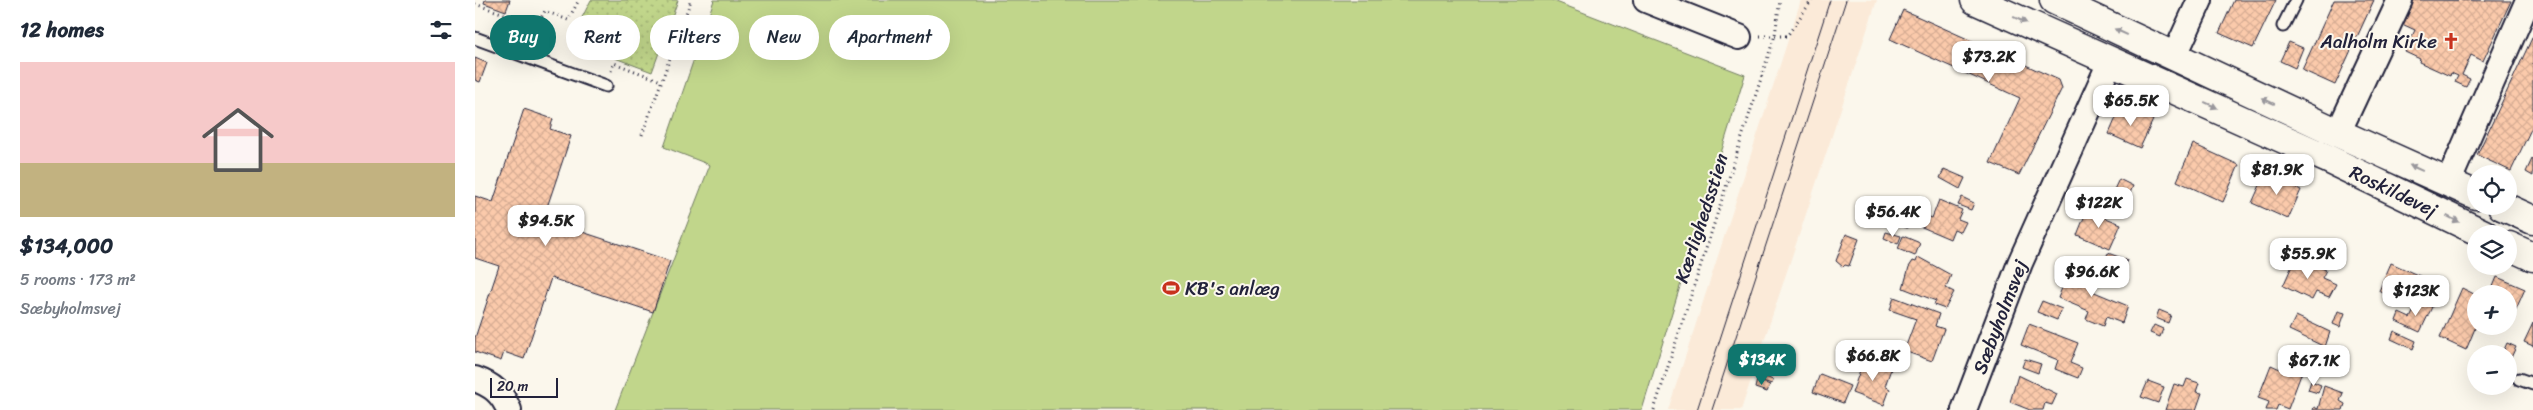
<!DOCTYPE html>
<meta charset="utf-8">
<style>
:root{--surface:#fff;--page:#f6f6f7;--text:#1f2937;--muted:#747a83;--accent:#0f766e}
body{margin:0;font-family:Sriracha,sans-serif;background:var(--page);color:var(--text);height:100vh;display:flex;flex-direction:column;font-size:19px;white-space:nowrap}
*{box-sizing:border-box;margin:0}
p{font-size:16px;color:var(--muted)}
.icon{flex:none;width:28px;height:28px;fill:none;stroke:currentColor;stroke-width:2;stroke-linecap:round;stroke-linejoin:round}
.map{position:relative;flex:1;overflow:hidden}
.side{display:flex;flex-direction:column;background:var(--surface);width:475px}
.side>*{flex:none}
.banner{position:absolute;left:15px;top:15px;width:475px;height:45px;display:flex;gap:10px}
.buttons{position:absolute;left:1992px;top:165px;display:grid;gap:10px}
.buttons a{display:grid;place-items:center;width:50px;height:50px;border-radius:50%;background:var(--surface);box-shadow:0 5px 20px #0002;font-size:25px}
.scale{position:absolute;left:15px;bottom:12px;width:68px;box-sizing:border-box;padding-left:5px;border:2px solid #22223b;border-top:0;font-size:14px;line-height:18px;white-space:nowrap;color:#22223b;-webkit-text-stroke:4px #fbf7ec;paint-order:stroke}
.price{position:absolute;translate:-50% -42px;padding:0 11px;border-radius:10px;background:#fff;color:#222;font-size:16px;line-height:32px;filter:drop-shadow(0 1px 2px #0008)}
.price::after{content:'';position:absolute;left:50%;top:30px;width:15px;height:11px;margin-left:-8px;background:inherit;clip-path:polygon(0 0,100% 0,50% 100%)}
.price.selected{background:var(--accent);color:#fff}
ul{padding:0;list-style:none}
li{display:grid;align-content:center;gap:10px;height:265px;padding:0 20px}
li span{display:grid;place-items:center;height:155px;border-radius:0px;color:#555}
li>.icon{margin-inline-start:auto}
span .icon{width:90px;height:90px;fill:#fffc;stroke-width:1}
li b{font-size:21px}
h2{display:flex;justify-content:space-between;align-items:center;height:60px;padding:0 20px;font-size:21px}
.tag{padding:0 18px;border-radius:22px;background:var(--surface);box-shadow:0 5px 20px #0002;font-size:18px;line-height:45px}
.tag.selected{background:var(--accent);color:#fff}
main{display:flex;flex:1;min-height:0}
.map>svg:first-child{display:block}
</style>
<main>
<section class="side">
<h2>12 homes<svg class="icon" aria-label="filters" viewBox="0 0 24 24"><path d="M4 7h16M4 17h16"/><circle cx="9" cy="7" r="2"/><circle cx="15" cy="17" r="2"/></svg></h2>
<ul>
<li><span style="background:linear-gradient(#f6c9c9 65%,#c2b280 0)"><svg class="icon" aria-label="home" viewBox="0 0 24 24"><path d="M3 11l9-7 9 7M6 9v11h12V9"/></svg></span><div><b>$134,000</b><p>5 rooms · 173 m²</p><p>Sæbyholmsvej</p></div></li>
</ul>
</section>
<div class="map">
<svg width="2058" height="410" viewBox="0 0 2058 410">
<defs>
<pattern id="grass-dots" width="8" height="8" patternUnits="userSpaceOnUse" patternTransform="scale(1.25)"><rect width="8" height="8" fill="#c1d68b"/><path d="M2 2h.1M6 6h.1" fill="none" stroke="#a6b779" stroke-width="1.8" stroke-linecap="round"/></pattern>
<pattern id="building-cross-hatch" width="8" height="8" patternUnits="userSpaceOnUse" patternTransform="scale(1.25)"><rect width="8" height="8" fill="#fbcaab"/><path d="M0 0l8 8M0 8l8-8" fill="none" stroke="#d7ad94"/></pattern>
</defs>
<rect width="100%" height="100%" fill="#fbf7ec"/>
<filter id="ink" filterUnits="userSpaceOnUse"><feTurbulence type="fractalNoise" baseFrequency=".02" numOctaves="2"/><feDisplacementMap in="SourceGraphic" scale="10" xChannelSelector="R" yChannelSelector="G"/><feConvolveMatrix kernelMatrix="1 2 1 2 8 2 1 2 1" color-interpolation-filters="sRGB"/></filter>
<g filter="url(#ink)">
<!-- built -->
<polygon fill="#fbead8" points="1326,0 1402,0 1266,410 1193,410"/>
<!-- grass -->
<polygon fill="url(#grass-dots)" stroke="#727c63" points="116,0 203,0 177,72 95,41"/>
<!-- pitch -->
<polygon fill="#c1d68b" stroke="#727c63" points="239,0 1076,0 1270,75 1167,410 140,410 235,165 189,147"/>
<!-- building -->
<g fill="url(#building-cross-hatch)" stroke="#22223b">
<polygon points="10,0 35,0 31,11 9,3"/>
<polygon points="1759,0 1801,0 1778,48 1744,33"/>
<polygon points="1859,0 1899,0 1860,85 1827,70"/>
<polygon points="1938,0 2036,1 2008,61 1996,55 1987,75 1995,79 1991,87 1980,82 1983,76 1976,73 1975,76 1944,62 1945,59 1930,52 1940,30 1927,24"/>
<polygon points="1428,10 1584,80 1587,88 1544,175 1515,163 1545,98 1415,39"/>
<polygon points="2058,36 2058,125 2036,171 2002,155"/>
<polygon points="1814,42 1828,48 1820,68 1805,61"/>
<polygon points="0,58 12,63 5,82 0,80"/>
<polygon points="1646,106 1678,120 1665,148 1634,134"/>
<polygon points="49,109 78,119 75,129 96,136 68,219 195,261 178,312 76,278 49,359 29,352 26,361 0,352 0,338 24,266 0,258 0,196 18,202"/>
<polygon points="1718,144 1764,165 1748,202 1702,181"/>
<polygon points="2057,159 2058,159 2058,176 2051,172"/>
<polygon points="1469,169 1490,178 1485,189 1465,178"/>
<polygon points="1790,174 1826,190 1813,219 1777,203"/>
<polygon points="1644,179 1658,186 1652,200 1637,194"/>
<polygon points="1487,197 1499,203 1496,210 1483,205"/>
<polygon points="1464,200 1487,210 1483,219 1491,222 1486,232 1479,229 1475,239 1435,222 1432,228 1415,221 1421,208 1436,215 1438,210 1457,218"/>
<polygon points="1619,208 1628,211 1626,216 1646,224 1635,249 1602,235 1612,210 1617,212"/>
<polygon points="1411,232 1426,236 1423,244 1409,238"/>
<polygon points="1371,234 1384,239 1374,266 1370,265 1368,267 1361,261"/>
<polygon points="1428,236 1445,243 1440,256 1423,249"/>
<polygon points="1633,253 1652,260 1647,272 1644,270 1639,280 1631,277 1635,267 1628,264"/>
<polygon points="1443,257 1476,275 1471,288 1479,292 1470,309 1459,305 1461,301 1428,288 1434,267 1438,261 1441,262"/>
<polygon points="1821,257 1851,270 1847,278 1861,284 1854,297 1841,292 1837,300 1808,286"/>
<polygon points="1616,262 1627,267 1617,291 1653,306 1647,323 1631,317 1628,326 1611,319 1614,311 1583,298 1593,273 1609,279"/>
<polygon points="1916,263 1949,278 1936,306 1904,291"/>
<polygon points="2022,277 2050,289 2034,325 2034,294 2015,294"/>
<polygon points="1987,288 2001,295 2001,326 1991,350 1965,338"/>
<polygon points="1419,297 1464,314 1460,326 1469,329 1457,361 1429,351 1441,319 1415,310"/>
<polygon points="1567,301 1587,309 1582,320 1562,312"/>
<polygon points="1944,301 1957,307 1945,332 1921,321 1924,313 1935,318"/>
<polygon points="1684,310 1696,315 1693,323 1681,318"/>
<polygon points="1863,311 1870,313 1865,327 1858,324"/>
<polygon points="1821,316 1855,332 1850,347 1814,330"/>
<polygon points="2058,323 2058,346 2049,342"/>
<polygon points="1554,324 1603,343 1595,363 1607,368 1603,378 1580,369 1583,360 1546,345"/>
<polygon points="1679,325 1688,329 1685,337 1675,333"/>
<polygon points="1919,331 1941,341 1938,349 1916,339"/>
<polygon points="2032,343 2041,347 2034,362 2034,354 2027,354"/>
<polygon points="1810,357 1830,364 1813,409 1803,405 1801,410 1791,410 1794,402 1783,398 1796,365 1805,369"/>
<polygon points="1389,359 1416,369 1410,386 1415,389 1409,405 1377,393"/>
<polygon points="1550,359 1566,364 1563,373 1547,367"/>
<circle cx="1293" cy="370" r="5.5"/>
<polygon points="1345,374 1375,386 1368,403 1338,392"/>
<polygon points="1543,375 1582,394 1577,405 1570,403 1568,410 1555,410 1535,402"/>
<polygon points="1288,376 1298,380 1297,384 1287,381"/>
<polygon points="1712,379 1724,383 1721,392 1727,393 1721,410 1690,410 1699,384 1709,387"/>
<polygon points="1282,380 1295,385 1292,392 1280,388"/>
<polygon points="1673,381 1689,387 1683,403 1666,397"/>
<polygon points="1836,381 1846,385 1843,393 1833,390"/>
<polygon points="1849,386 1868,393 1865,401 1870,404 1868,410 1838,410 1839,407 1843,409"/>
</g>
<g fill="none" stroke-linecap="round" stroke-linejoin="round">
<!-- service casing -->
<g stroke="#22223b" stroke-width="15">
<g id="service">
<polyline points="1808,26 1821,0"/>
<polyline points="0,38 131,86"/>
<polyline points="2044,379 2058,384"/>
</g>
</g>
<!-- minor casing -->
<g stroke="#22223b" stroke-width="28">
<g id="minor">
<polyline points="1171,0 1264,37"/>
<polyline points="1699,57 1725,0"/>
<polyline points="1863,133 1925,0"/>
<polyline points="1973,183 2053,0"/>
<path d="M0,379C17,385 27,393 34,410"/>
<path id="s1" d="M1489,410L1545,263L1636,60"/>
</g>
</g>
<!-- tertiary casing -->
<g stroke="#22223b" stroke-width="31">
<g id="tertiary">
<path id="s2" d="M1500,0L1851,158L2009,234"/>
<polyline points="1579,0 1863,133 2001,195"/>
<polyline points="2027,206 2058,220"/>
<polyline points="2034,246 2058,257"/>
</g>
</g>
<!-- path -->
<g stroke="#22223b" stroke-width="3" stroke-dasharray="1 4" stroke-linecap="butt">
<polyline points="0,4 62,25 70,11 93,20 104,0"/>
<polyline points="1285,36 1312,36 1337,0"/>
<polyline points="136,71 139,63 186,81"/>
<polyline points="167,135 216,0"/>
<polyline points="1179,410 1300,35 1305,0"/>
</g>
<!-- service -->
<use href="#service" stroke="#fbf7ec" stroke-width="11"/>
<!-- minor -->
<use href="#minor" stroke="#fbf7ec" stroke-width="24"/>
<!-- tertiary -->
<use href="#tertiary" stroke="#fbf7ec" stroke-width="28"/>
<!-- tram -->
<g stroke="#22223b" stroke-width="1">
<polyline points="1222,410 1355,0"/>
<polyline points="1237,410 1371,0"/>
</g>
</g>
<!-- one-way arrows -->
<defs><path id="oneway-solid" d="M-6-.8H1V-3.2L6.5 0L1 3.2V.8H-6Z" transform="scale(1.25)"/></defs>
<g fill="#99979c">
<use href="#oneway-solid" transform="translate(1545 20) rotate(24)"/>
<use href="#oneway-solid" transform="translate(1646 32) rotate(-155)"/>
<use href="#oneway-solid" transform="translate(1793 101) rotate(-155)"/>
<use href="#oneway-solid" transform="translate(1736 105) rotate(25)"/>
<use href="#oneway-solid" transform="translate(1941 168) rotate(-156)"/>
<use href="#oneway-solid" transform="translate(1978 219) rotate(26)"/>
</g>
</g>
<!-- icons -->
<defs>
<g id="church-bare" transform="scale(1.35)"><path d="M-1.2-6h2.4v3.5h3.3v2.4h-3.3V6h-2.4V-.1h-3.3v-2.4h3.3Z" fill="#c8321e" stroke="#fbf7ec" stroke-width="2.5" paint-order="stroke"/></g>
<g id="stadium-bare" transform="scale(1.35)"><path d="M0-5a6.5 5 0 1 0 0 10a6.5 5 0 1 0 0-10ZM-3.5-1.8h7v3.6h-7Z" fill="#c8321e" stroke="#fbf7ec" stroke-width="2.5" paint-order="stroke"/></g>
</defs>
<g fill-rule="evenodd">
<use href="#church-bare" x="1976" y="41"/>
<use href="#stadium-bare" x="696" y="288"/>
</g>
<g text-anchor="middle" stroke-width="4" stroke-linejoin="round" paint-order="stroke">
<!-- poi labels -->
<g font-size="19" fill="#22223b" stroke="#fbf7ec" text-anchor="end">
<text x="1962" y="48">Aalholm Kirke</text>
<text x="710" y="295" text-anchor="start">KB's anlæg</text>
</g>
<!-- street labels -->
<g font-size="19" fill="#22223b" stroke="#fbf7ec">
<text dy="7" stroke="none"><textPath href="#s2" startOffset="460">Roskildevej</textPath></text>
<text transform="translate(1226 218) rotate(-72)" y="7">Kærlighedsstien</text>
<text dy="7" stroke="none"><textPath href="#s1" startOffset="100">Sæbyholmsvej</textPath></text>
</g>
</g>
</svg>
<div class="buttons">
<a><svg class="icon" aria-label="locate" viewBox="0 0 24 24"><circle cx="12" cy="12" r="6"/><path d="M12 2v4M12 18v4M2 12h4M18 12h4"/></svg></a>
<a><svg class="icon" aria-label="layers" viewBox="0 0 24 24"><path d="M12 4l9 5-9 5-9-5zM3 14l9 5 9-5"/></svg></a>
<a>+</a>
<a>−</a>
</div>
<div class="scale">20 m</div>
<b class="price" style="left:1514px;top:83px">$73.2K</b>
<b class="price" style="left:1656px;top:127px">$65.5K</b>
<b class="price" style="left:1802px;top:196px">$81.9K</b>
<b class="price" style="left:1624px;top:229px">$122K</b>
<b class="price" style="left:1418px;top:238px">$56.4K</b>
<b class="price" style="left:71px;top:247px">$94.5K</b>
<b class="price" style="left:1833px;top:280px">$55.9K</b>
<b class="price" style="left:1617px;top:298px">$96.6K</b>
<b class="price" style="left:1941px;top:317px">$123K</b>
<b class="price" style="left:1398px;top:382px">$66.8K</b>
<b class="price selected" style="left:1287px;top:386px">$134K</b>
<b class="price" style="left:1839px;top:387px">$67.1K</b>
<div class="banner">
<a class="tag selected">Buy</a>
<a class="tag">Rent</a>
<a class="tag">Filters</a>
<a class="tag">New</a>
<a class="tag">Apartment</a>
</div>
</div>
</main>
